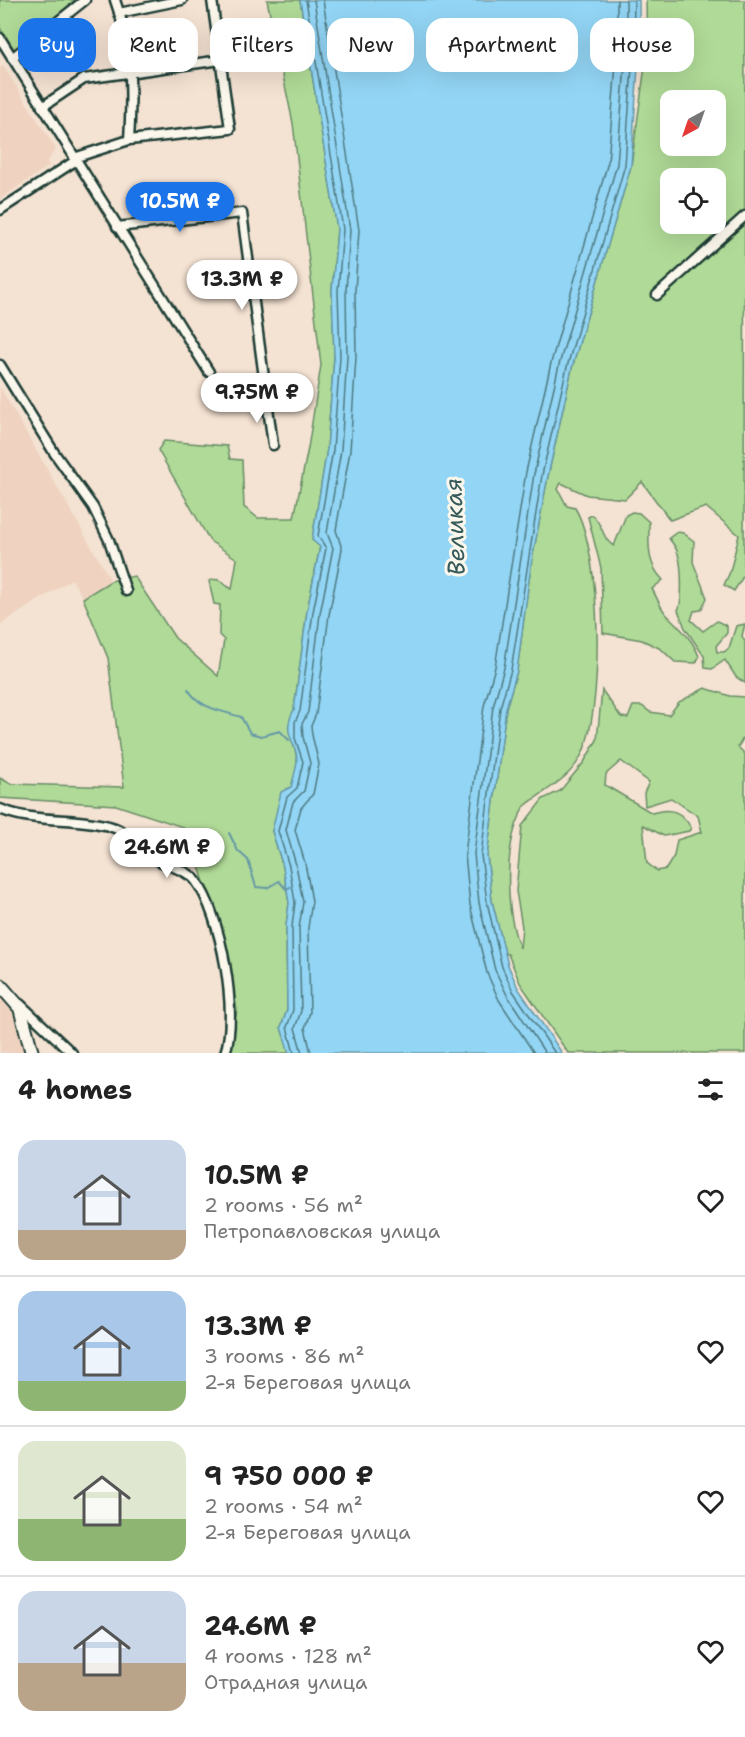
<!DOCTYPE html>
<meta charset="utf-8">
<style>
:root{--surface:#fff;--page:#f6f6f6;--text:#222;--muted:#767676;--line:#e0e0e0;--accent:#1a73e8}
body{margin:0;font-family:"Shantell Sans",sans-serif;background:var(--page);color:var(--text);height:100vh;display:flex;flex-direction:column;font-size:22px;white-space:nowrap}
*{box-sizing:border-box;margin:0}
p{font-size:20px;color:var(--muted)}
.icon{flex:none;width:33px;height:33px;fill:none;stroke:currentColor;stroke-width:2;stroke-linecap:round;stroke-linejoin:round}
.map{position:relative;height:1053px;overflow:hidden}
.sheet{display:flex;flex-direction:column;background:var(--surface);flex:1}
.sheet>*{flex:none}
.guide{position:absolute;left:18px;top:18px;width:710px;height:54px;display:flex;gap:12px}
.needle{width:39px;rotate:220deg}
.tools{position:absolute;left:660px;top:90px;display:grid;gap:12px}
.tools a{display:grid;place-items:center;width:66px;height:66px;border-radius:12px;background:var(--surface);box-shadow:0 6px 24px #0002;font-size:30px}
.price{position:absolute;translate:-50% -51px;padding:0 14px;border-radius:21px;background:#fff;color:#222;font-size:20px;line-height:39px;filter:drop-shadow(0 2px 3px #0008)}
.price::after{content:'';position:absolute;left:50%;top:36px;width:18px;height:14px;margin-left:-9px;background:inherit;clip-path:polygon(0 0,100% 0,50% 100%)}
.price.on{background:var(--accent);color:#fff}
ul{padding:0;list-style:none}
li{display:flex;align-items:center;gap:18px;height:150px;padding:0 18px}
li+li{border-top:2px solid var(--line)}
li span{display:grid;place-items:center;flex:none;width:168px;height:120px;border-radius:18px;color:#555}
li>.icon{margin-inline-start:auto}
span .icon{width:72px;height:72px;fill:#fffc;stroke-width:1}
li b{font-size:26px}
h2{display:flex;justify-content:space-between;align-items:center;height:72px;padding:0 18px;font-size:26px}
.chip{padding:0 21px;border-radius:18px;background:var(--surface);box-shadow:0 6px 24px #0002;font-size:21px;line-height:54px}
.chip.on{background:var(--accent);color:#fff}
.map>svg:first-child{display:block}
</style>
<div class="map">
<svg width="745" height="1053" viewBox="0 0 745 1053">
<rect width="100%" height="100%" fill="#f4e2d2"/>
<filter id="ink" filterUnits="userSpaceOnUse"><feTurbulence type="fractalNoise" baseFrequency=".0167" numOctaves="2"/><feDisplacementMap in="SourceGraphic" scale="12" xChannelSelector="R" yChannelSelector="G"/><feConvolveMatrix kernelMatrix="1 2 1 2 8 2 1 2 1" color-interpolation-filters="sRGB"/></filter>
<g filter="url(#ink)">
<!-- built -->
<g fill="#efd3c0">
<polygon points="3,66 56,149 47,162 49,166 0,199 0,67"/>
<polygon points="0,387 111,581 83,598 72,579 0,625"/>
<polygon points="0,991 14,1007 25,1053 0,1053"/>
</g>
<!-- green -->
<g fill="#b0da97" stroke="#688c66" stroke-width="1.5" fill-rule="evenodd">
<polygon points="0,0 75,0 14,50 0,28"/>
<path d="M267,0H300L337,229L332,290L334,357L327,449L312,540L320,546L307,611L294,710C282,732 295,739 297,760C299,782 281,811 272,831L283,867L289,903L286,927L287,1010L281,1027L289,1053H228L237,1010L226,950L195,854L183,827L116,805L0,798V778L11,784L124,787L108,658L83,598L111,581L134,576L175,638L218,676L224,640L219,635L220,605L214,604L209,581C221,576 223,585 232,589L237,559L210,541L158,450L164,441L227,446L230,459L242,460L244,507L258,518H294L308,448L321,365L293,123Z"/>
<path d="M646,0H745L744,575L734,591L724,585L730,572L739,535L706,507L670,520L642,482L625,499L587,495L561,483L558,489L567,506L575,508C602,552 605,713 580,758C568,780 543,791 525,806C521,809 521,813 519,818C504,851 506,915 520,948L522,927L516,891L522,826L543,799L560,791L584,762L597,740L602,690L621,717L628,718L633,706H642L650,712L669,715L679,702L705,688L730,696L745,697V735L738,747L745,754V1053H568L520,983L508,954H505L492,901L487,856L506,708L517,671L531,565L548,476L572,368L631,166L647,52ZM670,100H716V146H670ZM670,178H716V224H670ZM621,761L649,782L644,793L645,806L671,798L698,816L702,832L677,840L674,856L666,869L657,871L647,863L643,825L664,836L689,831L691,828C682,811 670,807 652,813L605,785L606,774Z"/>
<path d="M632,512L639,513L649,522C649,544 646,563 663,580L652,589C657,597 660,608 667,615C679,627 694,640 699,657L696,663L675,662L661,649L642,640L603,633L601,568L588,517L592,515C603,523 602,540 614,546L626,515Z"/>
<path d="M677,532L683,533L694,541L693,562L707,598L701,610L694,611L691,620L703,631L717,621L727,626V633L716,646L717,652H724L729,648L736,626L745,624L742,636L745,642V683L736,677L725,660L712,669L705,668L704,656L685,628L678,610C683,602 682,565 678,554C677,548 672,543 669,538Z"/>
</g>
<!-- water -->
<path fill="#93d5f5" stroke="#6598a8" stroke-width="1.5" d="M300,0H639V53L631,166L572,368L548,476L531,565L517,671L506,708L487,856L492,901L508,965L518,988L562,1053H289L281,1027L287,1010L286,926L289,903L283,867L272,831L281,792L291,787C293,779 296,770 297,762C298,742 280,735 294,710L307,611L320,547L312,540L327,449L334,357L332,290L337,229Z"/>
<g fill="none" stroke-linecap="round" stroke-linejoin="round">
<!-- shore -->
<g stroke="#4d7a81" stroke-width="1.5">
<polyline points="294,1053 287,1027 293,1010 292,927 295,902 289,866 278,831 287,797 297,788 303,762 295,738 295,722 300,711 313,612 326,548 318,536 333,450 340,357 338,291 343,229 306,0"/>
<polyline points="302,1053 295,1028 301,1011 299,928 303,902 296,865 286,830 293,802 304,791 310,763 303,737 302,724 308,712 320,614 333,548 327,533 341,450 347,357 346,291 350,230 314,0"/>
<polyline points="311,1053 305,1028 310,1012 308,928 312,901 305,863 295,830 301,808 313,794 319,764 312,735 311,726 316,714 329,615 342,549 336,530 350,451 356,357 355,291 359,230 323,0"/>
<polyline points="534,1053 499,1000 487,973 470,905 465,854 484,706 495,667 526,472 551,363 608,162 617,52 617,0"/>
<polyline points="545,1053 507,995 495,970 479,903 474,854 493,707 504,668 534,474 559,365 617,164 626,53 626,0"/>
<polyline points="555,1053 513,991 502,967 487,902 481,855 500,708 511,670 542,475 567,367 625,165 633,53 634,0"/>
</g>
<!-- stream -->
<g stroke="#6598a8" stroke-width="2">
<path d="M188,689C200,709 220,710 241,717L250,733L261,736L280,731L289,740"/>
<polyline points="229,833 238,851 248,860 256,887 267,888 279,881 286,889 290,887"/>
</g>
<!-- street casing -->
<g stroke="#1f3d34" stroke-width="13">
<g id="street">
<path d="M115,0C132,46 132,92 129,140"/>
<polyline points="119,13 182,0"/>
<polyline points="0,38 209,372"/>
<polyline points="12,58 85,0"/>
<polyline points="42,107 84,79 221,60"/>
<polyline points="74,158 129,140 230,129 212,0"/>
<polyline points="0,210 75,161"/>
<polyline points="117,227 242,213 273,445"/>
<polyline points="657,295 745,216"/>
<polyline points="0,365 55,454 93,507 109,540 126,591"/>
<path d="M0,809C36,824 76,816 112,827C126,831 137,846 149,855C162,865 186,868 196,881C221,914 239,1014 225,1053"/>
<polyline points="20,1004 72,1053"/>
</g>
</g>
<!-- secondary casing -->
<g stroke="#1f3d34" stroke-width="16">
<polyline id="secondary" points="0,985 20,1008 32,1053"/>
</g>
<!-- street -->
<use href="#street" stroke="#fbf7ec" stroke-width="8"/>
<!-- secondary -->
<use href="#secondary" stroke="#fbf7ec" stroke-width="12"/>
</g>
</g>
<g text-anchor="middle" stroke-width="6" stroke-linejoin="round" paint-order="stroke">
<!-- water labels -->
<g font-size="24" font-style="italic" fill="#365b5b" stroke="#fbf7ec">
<text transform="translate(455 527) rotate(-92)" y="8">Великая</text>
</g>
</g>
</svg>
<div class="tools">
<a><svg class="needle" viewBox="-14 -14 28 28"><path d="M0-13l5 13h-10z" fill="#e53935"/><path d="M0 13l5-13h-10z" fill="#767676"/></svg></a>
<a><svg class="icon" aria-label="locate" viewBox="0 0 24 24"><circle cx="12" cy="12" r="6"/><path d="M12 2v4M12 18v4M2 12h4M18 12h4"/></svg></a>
</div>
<b class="price on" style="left:180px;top:233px">10.5M ₽</b>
<b class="price" style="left:242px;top:311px">13.3M ₽</b>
<b class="price" style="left:257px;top:424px">9.75M ₽</b>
<b class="price" style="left:167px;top:879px">24.6M ₽</b>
<div class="guide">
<a class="chip on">Buy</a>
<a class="chip">Rent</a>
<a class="chip">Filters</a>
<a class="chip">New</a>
<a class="chip">Apartment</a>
<a class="chip">House</a>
</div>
</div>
<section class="sheet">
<h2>4 homes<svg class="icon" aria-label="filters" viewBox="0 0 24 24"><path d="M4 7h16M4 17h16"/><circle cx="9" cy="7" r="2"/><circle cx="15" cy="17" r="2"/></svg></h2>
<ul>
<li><span style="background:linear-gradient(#c9d6e8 75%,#b9a48a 0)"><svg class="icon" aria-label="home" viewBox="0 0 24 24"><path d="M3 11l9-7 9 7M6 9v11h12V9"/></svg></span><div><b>10.5M ₽</b><p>2 rooms · 56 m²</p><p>Петропавловская улица</p></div><svg class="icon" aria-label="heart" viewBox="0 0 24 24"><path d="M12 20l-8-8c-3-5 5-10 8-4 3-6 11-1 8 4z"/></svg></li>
<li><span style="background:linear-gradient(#a9c7e8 75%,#8fb573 0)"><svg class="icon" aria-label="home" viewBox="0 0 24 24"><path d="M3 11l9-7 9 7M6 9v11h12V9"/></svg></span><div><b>13.3M ₽</b><p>3 rooms · 86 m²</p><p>2-я Береговая улица</p></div><svg class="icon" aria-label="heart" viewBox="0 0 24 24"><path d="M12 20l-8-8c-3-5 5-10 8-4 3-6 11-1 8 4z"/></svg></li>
<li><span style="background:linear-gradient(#dfe7d0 65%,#8fb573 0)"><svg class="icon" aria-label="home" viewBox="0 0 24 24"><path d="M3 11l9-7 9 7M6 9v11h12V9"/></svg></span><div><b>9 750 000 ₽</b><p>2 rooms · 54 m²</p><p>2-я Береговая улица</p></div><svg class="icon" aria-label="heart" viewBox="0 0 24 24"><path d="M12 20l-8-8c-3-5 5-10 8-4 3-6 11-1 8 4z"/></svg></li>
<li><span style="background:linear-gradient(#c9d6e8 60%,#b9a48a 0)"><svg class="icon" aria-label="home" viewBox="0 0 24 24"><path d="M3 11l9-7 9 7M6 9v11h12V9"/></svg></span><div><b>24.6M ₽</b><p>4 rooms · 128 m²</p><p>Отрадная улица</p></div><svg class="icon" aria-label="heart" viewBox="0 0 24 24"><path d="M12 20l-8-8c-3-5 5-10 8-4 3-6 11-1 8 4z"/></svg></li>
</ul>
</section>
